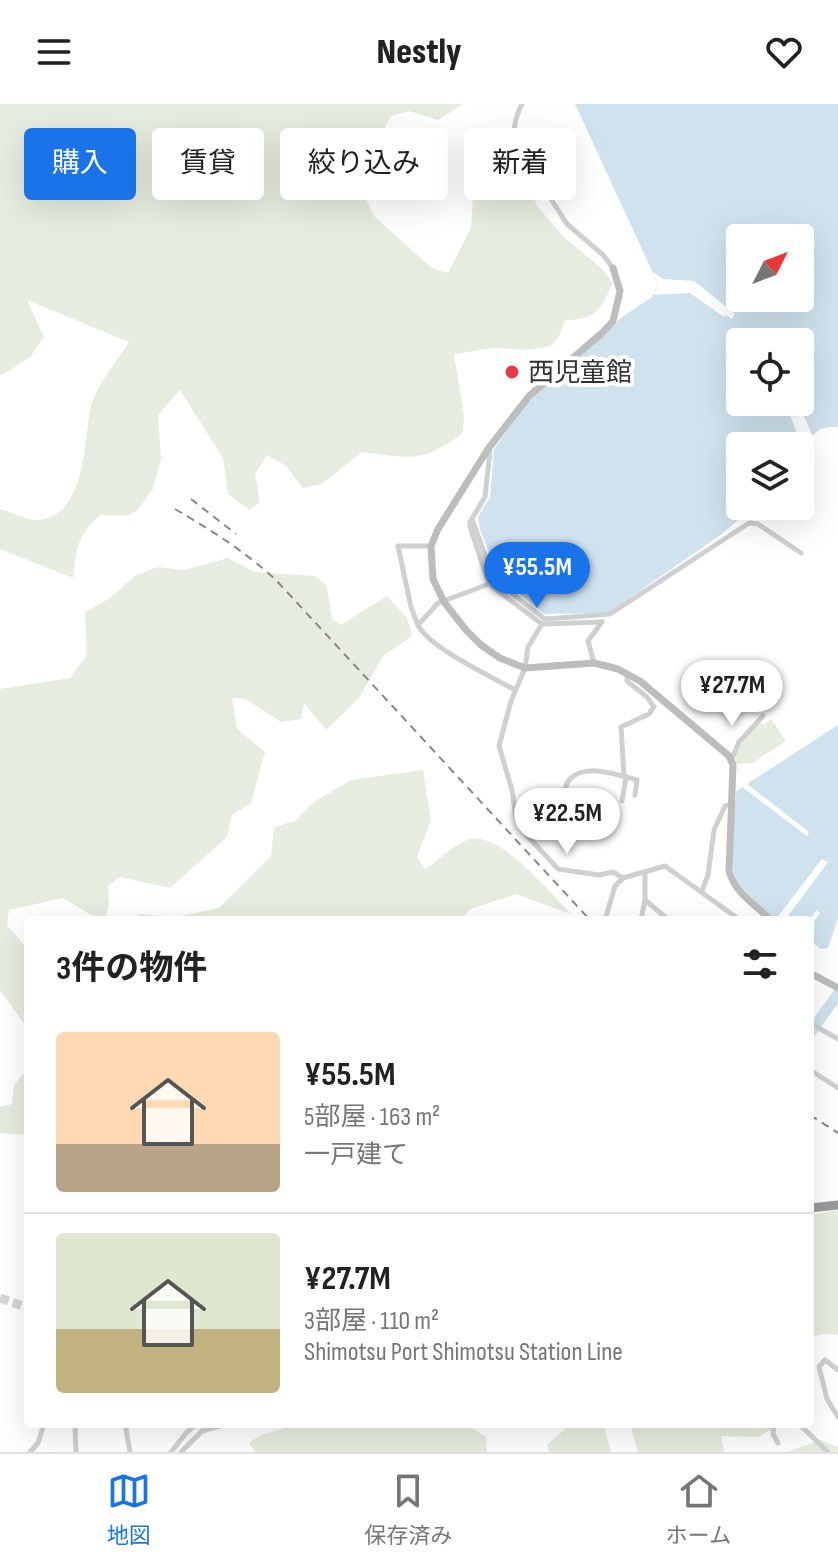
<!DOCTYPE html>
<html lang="ja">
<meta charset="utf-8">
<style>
:root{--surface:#fff;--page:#f6f6f6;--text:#222;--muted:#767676;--line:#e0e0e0;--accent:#1a73e8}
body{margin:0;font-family:"Sofia Sans Condensed","Noto Sans JP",sans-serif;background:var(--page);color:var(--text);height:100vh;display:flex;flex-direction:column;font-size:30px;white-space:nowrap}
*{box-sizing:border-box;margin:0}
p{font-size:26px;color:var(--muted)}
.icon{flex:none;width:44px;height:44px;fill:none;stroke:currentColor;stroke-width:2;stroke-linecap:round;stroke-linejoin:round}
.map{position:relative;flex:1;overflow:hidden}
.drawer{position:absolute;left:24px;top:812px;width:790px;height:512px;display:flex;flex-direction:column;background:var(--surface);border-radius:8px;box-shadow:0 8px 32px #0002}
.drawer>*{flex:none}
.top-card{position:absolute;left:24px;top:24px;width:790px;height:72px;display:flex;gap:16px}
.needle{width:52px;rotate:48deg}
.fabs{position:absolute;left:726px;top:120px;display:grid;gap:16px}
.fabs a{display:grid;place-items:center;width:88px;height:88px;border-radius:8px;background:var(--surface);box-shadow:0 8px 32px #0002;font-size:40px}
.price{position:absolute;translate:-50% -68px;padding:0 18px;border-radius:28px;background:#fff;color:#222;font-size:26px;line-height:52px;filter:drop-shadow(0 2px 4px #0008)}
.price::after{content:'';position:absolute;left:50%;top:48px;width:24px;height:18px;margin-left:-12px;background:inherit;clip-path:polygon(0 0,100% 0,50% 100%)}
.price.on{background:var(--accent);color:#fff}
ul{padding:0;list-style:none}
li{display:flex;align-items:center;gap:24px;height:200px;padding:0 32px}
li+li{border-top:2px solid var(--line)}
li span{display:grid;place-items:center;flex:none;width:224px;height:160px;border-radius:8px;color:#555}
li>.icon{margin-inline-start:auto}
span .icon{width:96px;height:96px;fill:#fffc;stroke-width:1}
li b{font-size:34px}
h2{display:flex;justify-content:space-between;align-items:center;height:96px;padding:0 32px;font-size:34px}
.tag{padding:0 28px;border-radius:8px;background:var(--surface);box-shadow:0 8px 32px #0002;font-size:28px;line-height:72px}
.tag.on{background:var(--accent);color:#fff}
header{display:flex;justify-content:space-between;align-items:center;height:104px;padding:0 32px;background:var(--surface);font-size:36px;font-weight:800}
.tab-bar{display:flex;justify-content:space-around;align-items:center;height:112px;border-top:2px solid var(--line);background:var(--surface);font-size:22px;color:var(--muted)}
.tab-bar a{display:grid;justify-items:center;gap:4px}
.tab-bar .on{color:var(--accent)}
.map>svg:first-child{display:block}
</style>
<header><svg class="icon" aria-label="menu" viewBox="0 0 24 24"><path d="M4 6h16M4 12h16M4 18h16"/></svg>Nestly<svg class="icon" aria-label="heart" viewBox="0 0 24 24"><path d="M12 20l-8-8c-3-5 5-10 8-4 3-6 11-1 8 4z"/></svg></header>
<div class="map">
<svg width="838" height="1348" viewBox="0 0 838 1348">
<rect width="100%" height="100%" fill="#fff"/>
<!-- green -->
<g fill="#e6ecdf">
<path d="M0,0H463L438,16L409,7L391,12L356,74L374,112L432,164L448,169L471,124L475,63L496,48L529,79L537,102L564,133L602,165L613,179C600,206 596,216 565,216L559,232L551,242L529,246L494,244L454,250L464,312L463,328C424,360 409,354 362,348L322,380L303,384L286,362L267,351L255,370L260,398L249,406L228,390L223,354L180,286L158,311L161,356L153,385L137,407L128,411H100C78,431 76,444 73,474L0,445V405C11,408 25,416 36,416C87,415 83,336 91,302C95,283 119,255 129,238L27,196L44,233L30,253L0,272Z"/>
<polygon points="228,454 255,468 315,472 327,482 332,515 341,521 387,492 407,514 412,532 383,552 359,594 326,626 304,599 301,615 281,618 246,595 232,594 237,625 265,648 251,699 232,711 227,733 170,784 120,773 108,782 109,799 106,814 96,814 63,794 9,806 7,822 28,845 28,935 25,921 0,886 0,585 70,574 87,551 85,508 110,494 135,472 157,463 184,466"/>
<path d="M771,615L786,637L752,659L735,660C736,641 747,631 760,618L764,621Z"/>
<path d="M423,666L431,716L417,753L425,765C438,757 452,742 467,736C498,724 551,790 571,810L516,790L473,804L459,816H133L139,810L176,813L219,804L271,752L274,723L295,717L314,698L351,676Z"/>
<polygon points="28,964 28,1031 0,1029 0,1003 12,1000 14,981"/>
<polygon points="838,1106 838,1231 824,1230 810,1233 810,1111"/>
<polygon points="300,1320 465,1320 486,1333 487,1348 255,1348 249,1339 261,1331"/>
<polygon points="571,1320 603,1320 611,1348 549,1348 547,1341"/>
<polygon points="630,1320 782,1320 758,1333 721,1332 724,1348 638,1348"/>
<polygon points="821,1336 838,1343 838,1348 787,1348"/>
</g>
<!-- water -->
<g fill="#cfe2ee" fill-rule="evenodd">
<path d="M575,0H838V323C813,322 816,331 800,347V342H740V402H754L722,430L608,509L544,510L498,473L480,425L478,413L490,393L494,345L524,302L539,287L582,251L622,213L652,193L658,180ZM740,134H800V194H740ZM740,238H800V298H740Z"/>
<path d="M838,621V814L828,844L821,845L810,837V823L820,809L817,806L809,816H785L828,758L822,755L776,815C765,806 751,798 742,786C723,760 734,718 736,688L742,683L807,732L809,728L747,680Z"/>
</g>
<!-- pier -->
<g fill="#fff">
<polygon points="652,167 663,175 694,177 735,210 732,215 726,211 724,213 690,189 654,191 658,180"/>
<polygon points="785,298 798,298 812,331 803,345"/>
</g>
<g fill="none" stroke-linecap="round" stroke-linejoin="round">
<!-- river -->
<polyline stroke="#cfe2ee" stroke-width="11" points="810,929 838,890"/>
<!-- highway-tunnel -->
<polyline stroke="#d6d6d6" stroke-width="9" stroke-dasharray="9 4.5" stroke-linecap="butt" points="0,1194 28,1204"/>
<!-- street -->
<g stroke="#d0d0d0" stroke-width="5">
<path d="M522,0C514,16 512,26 518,44L567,120L603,151L613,164"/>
<polyline points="488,345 490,348 485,393 470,418 470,423 489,480 542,520"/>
<polyline points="472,415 494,476 545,515 610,510 749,419 758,420 801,449"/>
<polyline points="431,442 398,442 411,503 418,521 438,499 489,480"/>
<polyline points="602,518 542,520 528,543 525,564 511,597 499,642 512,686 516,714 522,726 558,765 599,771 613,768 623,774 665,762 740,816"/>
<path d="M418,521C428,543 492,573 515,586"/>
<polyline points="594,559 588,537 602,518"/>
<polyline points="732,655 739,638 763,612"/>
<polyline points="624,672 621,623 649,610 654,603 647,593 627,577 627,570"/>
<path d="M563,694C565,688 565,681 569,676C585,658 618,671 637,676L635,691"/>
<polyline points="622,697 626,673"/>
<polyline points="702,787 708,771 714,726 725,702 731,700"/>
<polyline points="645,796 669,816"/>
<polyline points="605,816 615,782 623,774"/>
<polyline points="641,816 645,796 645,770"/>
<polyline points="810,919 838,935"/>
<polyline points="810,966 838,984"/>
<polyline points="838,1266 825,1256 819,1263 827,1295 838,1313"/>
<polyline points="75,1320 76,1348"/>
<polyline points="125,1320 130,1348"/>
<polyline points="774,1320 773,1330 778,1339"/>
<polyline points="799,1320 828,1348"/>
<polyline points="30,1348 38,1339 44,1320"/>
<polyline points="171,1348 187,1328 197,1320"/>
<polyline points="181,1348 202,1327 226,1320"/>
</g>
<!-- secondary -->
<g stroke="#bdbdbd" stroke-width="7">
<path d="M613,164L620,187L613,217L602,229L529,292L488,345L438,425L431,442L433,475L444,498L466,526L481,541L500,554L525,564L594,559L618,565L640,577L729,652L733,661L729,767C736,791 754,799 771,816"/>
<polyline points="810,869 838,884"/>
</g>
<!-- highway -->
<polyline stroke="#9a9a9a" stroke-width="9" points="810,1104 838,1101"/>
<!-- rail -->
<g stroke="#888" stroke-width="2" stroke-dasharray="8 6" stroke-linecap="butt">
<polyline points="191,395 236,430"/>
<path d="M175,405C211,426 244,447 275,475L590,816"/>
<polyline points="810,1011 838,1029"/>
</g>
</g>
<!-- markers -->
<circle fill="#e63946" stroke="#fff" stroke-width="3" cx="512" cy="268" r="8"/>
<g text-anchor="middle" stroke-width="8" stroke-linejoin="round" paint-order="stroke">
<!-- poi labels -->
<g font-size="26" fill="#333" stroke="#fff" text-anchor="start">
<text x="528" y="277">西児童館</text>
</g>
</g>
</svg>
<div class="fabs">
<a><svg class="needle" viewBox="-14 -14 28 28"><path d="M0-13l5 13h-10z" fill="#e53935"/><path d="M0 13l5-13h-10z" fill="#767676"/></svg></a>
<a><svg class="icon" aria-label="locate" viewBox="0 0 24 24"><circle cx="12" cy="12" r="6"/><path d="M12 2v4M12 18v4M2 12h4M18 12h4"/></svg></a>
<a><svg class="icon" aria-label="layers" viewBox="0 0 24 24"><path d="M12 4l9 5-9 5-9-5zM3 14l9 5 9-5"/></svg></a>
</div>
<b class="price on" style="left:537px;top:506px">¥55.5M</b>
<b class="price" style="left:732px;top:624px">¥27.7M</b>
<b class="price" style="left:567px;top:752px">¥22.5M</b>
<div class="top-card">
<a class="tag on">購入</a>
<a class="tag">賃貸</a>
<a class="tag">絞り込み</a>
<a class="tag">新着</a>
</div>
<section class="drawer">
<h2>3件の物件<svg class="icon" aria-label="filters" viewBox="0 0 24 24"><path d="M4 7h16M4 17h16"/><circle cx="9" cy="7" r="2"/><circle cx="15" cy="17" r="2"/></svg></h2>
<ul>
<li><span style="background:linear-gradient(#ffd9b3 70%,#b9a48a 0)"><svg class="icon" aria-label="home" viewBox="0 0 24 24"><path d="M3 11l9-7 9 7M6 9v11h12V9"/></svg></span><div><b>¥55.5M</b><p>5部屋 · 163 m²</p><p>一戸建て</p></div></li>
<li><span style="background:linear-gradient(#dfe7d0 60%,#c2b280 0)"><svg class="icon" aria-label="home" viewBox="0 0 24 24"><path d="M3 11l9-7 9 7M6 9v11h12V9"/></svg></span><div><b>¥27.7M</b><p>3部屋 · 110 m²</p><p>Shimotsu Port Shimotsu Station Line</p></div></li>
</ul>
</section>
</div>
<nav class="tab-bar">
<a class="on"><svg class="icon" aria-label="map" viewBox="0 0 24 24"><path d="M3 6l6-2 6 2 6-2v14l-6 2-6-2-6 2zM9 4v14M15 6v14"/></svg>地図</a>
<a><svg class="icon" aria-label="saved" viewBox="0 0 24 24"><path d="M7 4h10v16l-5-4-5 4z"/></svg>保存済み</a>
<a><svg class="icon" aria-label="home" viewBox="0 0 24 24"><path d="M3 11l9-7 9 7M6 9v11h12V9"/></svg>ホーム</a>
</nav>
